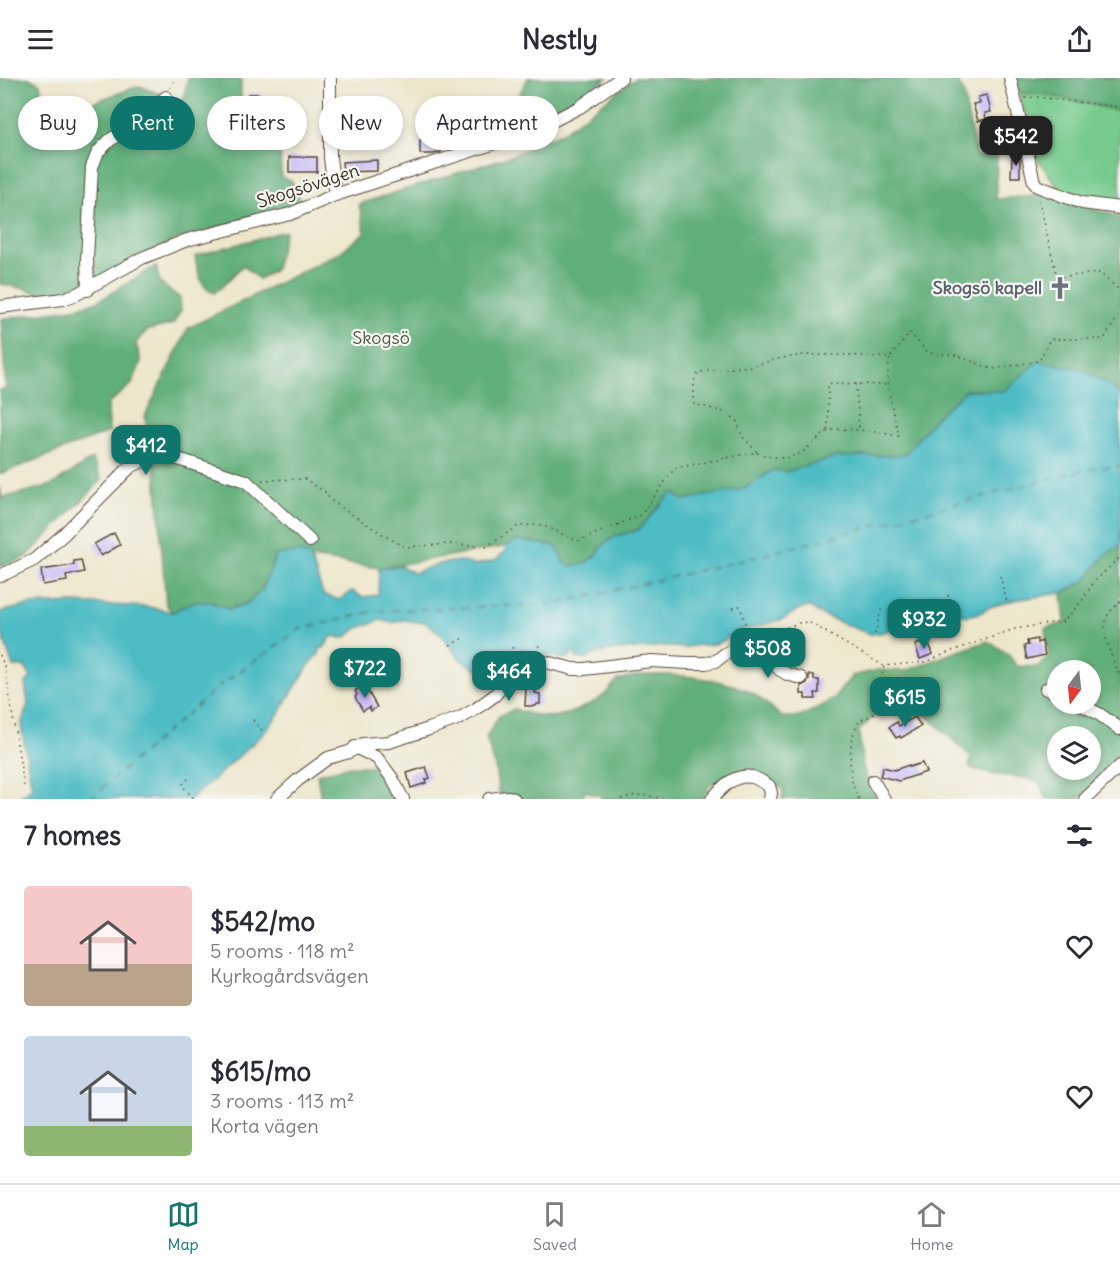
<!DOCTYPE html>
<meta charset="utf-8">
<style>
:root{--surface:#fff;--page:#f7f7f7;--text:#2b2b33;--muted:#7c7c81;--line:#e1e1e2;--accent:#0f766e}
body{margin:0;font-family:Delius,sans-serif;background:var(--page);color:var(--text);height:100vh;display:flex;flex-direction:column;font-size:22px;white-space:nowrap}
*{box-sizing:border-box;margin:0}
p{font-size:20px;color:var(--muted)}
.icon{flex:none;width:33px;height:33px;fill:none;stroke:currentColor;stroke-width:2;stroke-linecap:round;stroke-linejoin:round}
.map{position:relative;height:721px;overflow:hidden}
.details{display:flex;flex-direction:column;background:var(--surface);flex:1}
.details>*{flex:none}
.top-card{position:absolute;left:18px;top:18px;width:600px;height:54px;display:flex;gap:12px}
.needle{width:39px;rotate:195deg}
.buttons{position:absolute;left:1047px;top:582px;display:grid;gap:12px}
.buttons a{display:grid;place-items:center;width:54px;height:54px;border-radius:50%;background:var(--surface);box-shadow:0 3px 9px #0003;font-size:30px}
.price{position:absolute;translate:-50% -51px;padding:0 14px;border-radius:12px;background:var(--accent);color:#fff;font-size:20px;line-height:39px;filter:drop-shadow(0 2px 3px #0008)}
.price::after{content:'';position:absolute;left:50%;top:36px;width:18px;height:14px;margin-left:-9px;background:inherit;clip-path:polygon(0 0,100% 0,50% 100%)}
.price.current{background:#222;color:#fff}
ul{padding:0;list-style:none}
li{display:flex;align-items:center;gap:18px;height:150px;padding:0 24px}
li span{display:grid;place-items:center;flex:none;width:168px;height:120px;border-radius:6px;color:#555}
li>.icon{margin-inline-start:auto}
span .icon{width:72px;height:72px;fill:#fffc;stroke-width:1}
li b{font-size:26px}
h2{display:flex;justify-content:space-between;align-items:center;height:72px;padding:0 24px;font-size:26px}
.pill{padding:0 21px;border-radius:27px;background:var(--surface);box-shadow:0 3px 9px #0003;font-size:21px;line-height:54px}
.pill.current{background:var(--accent);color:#fff}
header{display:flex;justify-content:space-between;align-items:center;height:78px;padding:0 24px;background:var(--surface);font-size:27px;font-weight:700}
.tabs{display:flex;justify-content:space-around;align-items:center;height:84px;border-top:2px solid var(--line);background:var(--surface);font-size:16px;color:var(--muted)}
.tabs a{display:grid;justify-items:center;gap:3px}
.tabs .current{color:var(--accent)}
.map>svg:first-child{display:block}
</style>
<header><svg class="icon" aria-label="menu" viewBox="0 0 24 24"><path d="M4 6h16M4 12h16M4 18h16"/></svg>Nestly<svg class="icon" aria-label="share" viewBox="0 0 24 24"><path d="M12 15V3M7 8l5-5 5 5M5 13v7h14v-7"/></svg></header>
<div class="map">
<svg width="1120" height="721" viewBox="0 0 1120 721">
<rect width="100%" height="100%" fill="#f6f6f2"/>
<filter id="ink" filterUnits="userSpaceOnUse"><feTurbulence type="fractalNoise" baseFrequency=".0167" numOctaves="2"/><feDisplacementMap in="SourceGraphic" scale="12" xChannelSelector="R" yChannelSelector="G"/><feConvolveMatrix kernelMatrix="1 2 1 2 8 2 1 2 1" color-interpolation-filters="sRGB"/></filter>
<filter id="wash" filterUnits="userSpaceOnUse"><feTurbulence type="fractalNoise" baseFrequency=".008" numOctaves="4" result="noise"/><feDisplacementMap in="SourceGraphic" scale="24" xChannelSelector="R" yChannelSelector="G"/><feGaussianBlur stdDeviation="1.35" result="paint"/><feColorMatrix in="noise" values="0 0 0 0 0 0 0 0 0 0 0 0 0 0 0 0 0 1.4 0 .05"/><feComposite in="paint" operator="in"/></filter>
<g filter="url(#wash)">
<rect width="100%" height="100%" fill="#ede6cb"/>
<!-- green -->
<polygon fill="#76ca8e" stroke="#587a56" stroke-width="1.5" points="1016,0 1120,0 1120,124 1075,117 1057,108 1035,77"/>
<!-- forest -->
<g fill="#60ae79" stroke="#4e6c4c" stroke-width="1.5" fill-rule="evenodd">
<polygon points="0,0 29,0 40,6 48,40 139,8 182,24 188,0 241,0 241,44 280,46 281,99 292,103 302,126 270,136 175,162 82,210 45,218 26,211 0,206"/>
<polygon points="528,0 607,0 575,24 521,52 520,44 520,15"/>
<polygon points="636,0 955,0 963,13 976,78 997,76 996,121 1049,117 1120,139 1120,316 1111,308 1039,283 1004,313 966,312 936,339 904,377 837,379 786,394 774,392 744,411 682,422 672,415 638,452 616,458 604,466 596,478 582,487 569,489 564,484 556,468 532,464 379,490 311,480 299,474 276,477 262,512 246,526 229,531 211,524 193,524 173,534 166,527 156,394 150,367 145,338 188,250 339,175 365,154 359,126 514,77 564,53"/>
<polygon points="1016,0 1120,0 1120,33 1043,16 1020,15"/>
<path d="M285,153L275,192L259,201L243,187L221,210L214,215C199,209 198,192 195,178Z"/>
<path d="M156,188L160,205L180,220L181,232L173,246C154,252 149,247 136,265L141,284L132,306L108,326L109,354L0,396V312L6,311L1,241L57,233L79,229L100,222Z"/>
<polygon points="92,381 102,402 26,479 0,489 0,408 2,420 52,407"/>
<path d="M1120,468V682L1092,711L1078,721H1047L1039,704L1026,700L989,696L969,689L971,679L927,638L912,631L872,640L859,653C861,676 862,702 877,721H782L783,711L758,696L734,694L709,708L703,721H601V718L584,713L583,721H523L499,716L495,689L486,659L499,638L514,631C543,641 559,643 588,627C593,624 599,622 603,618C609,613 613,605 619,602C651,591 715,599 746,612C757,616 772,631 782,639H800L833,622L852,598L878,592L906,593L950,576L988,563L1007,575L1017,588L1037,589L1049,579L1045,550L1065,545L1062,515L1085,503L1105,477ZM1058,592H1090V626H1058ZM1058,658H1090V692H1058Z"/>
<polygon points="350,688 368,688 381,691 398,721 321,721 317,696"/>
</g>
<!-- water -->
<path fill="#4ebcc4" stroke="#447371" stroke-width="1.5" d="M1039,283L1082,291L1111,308L1120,316V468L1105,477L1085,503L1062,515L1014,522L990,529L980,535L967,538L958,535L914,547L891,551L881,555L869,556L820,536L810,529L800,531L781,542L736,554L723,563L715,566L692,568L684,570L662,568L649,570C631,571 611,571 594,577C586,580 583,583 576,579V576L574,574L569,579L562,581L550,578L533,579L522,576L510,588L500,593L488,594L477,592L460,581L442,558L430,547L425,544H414L404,542L392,545L381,542L358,550L346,559L341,560L335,558L331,559L324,570H320L319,576L309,587L278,637L264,655L212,703L190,721H16L32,710L21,647L28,626L25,606L31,599L25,589H13L0,550V534L29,527L73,525L148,529L173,534L193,524H211L229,531L246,526L262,512L276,477L300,474L311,480L323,516L339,522L352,513L362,519L378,517L379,490L401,488L414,495L438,486L460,483L474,487L496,482L505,473L507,467L518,462L556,468L564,484L569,488L582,487L596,478L604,466L616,458L638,452L672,414L682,422L744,411L773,392L786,394L837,379L904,377L936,339L966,312L1004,313Z"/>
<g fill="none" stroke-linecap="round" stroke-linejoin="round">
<!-- ferry -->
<polyline stroke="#425d58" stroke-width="1.5" stroke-dasharray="8 6" stroke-linecap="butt" points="90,721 219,608 300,551 375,533 555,526 740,483 1087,391 1120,388"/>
</g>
<g id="blocks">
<!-- building -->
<g fill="#c6b8f8">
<polygon points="248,16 259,16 259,34 249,34"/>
<polygon points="987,17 991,34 985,35 986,41 978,43 973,26 980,25 978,19"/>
<polygon points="420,62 441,62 441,74 433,76 420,76"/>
<polygon points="1012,78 1020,78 1020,99 1011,99"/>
<rect x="289" y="79" width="28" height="15"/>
<polygon points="377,82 377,93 343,94 342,84"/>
<polygon points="114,455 120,467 101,478 94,466"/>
<polygon points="81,482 84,494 66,498 67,503 43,507 41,492 74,487 74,483"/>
<polygon points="1037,561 1037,565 1042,563 1045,577 1027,581 1024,568 1028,567 1027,563"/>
<polygon points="928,563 933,576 920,581 915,567"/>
<polygon points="809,597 814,597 814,602 819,602 819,615 815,615 816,621 805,621 805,616 801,616 801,608 807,605 809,602"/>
<polygon points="364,607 377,629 371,633 369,629 363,633 355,619 357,617 355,613"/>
<polygon points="526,610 536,611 535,615 540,616 540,626 537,626 536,628 525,628"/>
<polygon points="915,639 921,648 901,660 900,658 896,660 889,649 897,644 899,648"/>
<polygon points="922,685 926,694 899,703 880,698 883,689 894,692 909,687 909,689"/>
<polygon points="426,689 430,700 425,702 426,705 411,710 407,695"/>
</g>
</g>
</g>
<g filter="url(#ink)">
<use href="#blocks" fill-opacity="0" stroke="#564638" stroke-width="1.5"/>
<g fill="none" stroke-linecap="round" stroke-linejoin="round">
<!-- minor casing -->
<g stroke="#564638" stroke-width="14">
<g id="minor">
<polyline points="330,0 330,80 335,117"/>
<polyline points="1010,0 1034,104 1037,108 1082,125 1120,130"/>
<polyline points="88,212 87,181 92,89 98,74 110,62 133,48 166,19"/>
<polyline points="0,229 63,221 77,216 142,180 187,162 290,136 335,117 535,52 580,29 621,0"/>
<polyline points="0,498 34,482 63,457 130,389 155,377 172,379 246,403 310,463"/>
<polyline points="1046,611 1058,613"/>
<polyline points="1080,626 1099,636 1120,651"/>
<polyline points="355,669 377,680 392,700 403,721"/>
<polyline points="873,703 884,721"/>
<polyline points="277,721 298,702 328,680 349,674 363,666 389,664 429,651 460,640 476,631 495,617 515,593 532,585 546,584 573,591 584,591 651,583 687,585 706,585 716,583 725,576 739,570 751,569 762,573 780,592 787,596 801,600"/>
<polyline points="489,721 508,719 514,721"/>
<path d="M712,721C722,709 734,696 752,699C757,700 764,705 769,708L771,715L770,721"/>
<polyline points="1085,721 1120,688"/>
</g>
</g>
<!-- path -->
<g stroke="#564638" stroke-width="1.5" stroke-dasharray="1.5 4.5" stroke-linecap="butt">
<polyline points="170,10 176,0"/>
<polyline points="1025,20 1036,19 1120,29"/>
<polyline points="1039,122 1057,199 1100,195 1120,213"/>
<polyline points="856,306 859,352"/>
<polyline points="828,352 828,306 832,305 887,307"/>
<path d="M757,375C786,383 795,382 817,362C822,357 826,353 833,352C851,349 881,355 899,358C893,330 884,309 890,280"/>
<polyline points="262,402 305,401 325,414 330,422 387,459 405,469 449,466 486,469 518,448 542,447 578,463 641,437 675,390 757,374 742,358 737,343 728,335 694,326 694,303 699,294 751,288 782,280 804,277 848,277 890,280 910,255 928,275 956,277 992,291 1039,283 1050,261 1104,261 1120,235"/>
<polyline points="1000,498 1007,524"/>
<polyline points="948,517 954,536"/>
<path d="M1120,523C1117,527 1113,530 1110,534C1097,551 1113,581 1120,598"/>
<polyline points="733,530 740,528 747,551"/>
<polyline points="912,536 916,547"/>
<polyline points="875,556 882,529"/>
<polyline points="752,558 773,554 802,544 810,545 884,588 926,584 952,573 1015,551 1064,543 1081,524 1094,504 1120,479"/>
<polyline points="450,567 464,560"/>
<polyline points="512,569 516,581"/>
<polyline points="538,575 539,565"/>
<polyline points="0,577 5,589 24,709"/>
<polyline points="253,642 264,655"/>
<polyline points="188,701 182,707 194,721"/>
<path d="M621,721C636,715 648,717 663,721"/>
<path d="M859,721C849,705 849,679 852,661C853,655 857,648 859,643L874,636L884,588"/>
</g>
<!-- minor -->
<use href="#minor" stroke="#fff" stroke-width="12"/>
</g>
</g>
<!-- icons -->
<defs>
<g id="church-bare" transform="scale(1.8)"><path d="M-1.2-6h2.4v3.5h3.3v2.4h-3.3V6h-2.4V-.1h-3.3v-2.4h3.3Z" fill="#6b7280" stroke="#f6f6f2" stroke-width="2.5" paint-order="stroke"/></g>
</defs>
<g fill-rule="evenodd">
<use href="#church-bare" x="1060" y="210"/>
</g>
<g text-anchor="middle" stroke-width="4.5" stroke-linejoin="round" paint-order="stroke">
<!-- street labels -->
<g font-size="18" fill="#3b2a1e" stroke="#f6f6f2">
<text transform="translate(308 108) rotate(-18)" y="6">Skogsövägen</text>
</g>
<!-- worship labels -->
<g font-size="18" font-weight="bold" fill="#5b616d" stroke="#f6f6f2" text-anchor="end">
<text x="1042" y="216">Skogsö kapell</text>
</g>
<!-- park labels -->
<g font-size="18" fill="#4d5a40" stroke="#f6f6f2">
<text x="381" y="266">Skogsö</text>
</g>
</g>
</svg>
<div class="buttons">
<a><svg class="needle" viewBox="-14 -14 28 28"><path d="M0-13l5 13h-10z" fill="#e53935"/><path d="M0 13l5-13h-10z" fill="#7c7c81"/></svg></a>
<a><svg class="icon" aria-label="layers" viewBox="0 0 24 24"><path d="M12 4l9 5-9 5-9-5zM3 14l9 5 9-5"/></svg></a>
</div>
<b class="price current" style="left:1016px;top:89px">$542</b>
<b class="price" style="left:146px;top:398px">$412</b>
<b class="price" style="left:924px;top:572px">$932</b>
<b class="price" style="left:768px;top:601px">$508</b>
<b class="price" style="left:365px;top:621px">$722</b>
<b class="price" style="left:509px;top:624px">$464</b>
<b class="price" style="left:905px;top:650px">$615</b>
<div class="top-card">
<a class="pill">Buy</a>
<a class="pill current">Rent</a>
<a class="pill">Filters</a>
<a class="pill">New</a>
<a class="pill">Apartment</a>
</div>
</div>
<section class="details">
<h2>7 homes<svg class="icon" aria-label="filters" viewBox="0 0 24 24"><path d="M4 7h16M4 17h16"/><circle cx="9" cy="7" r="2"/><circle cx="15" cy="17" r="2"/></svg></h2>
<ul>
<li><span style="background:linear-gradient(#f6c9c9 65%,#b9a48a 0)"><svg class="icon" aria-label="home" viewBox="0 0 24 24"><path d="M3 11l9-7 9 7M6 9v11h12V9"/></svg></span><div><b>$542/mo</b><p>5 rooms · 118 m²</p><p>Kyrkogårdsvägen</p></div><svg class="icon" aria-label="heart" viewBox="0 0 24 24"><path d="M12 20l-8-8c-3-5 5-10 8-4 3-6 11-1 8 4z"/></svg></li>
<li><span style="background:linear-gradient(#c9d6e8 75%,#8fb573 0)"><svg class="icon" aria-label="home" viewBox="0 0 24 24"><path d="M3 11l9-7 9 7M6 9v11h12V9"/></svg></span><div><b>$615/mo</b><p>3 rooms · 113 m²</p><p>Korta vägen</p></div><svg class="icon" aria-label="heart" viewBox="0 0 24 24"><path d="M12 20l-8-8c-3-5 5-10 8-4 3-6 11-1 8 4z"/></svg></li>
</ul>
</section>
<nav class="tabs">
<a class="current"><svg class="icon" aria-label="map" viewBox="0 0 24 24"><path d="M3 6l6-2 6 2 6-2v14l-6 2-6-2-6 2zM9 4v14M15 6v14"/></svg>Map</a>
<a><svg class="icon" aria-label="saved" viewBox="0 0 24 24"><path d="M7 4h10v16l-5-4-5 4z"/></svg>Saved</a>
<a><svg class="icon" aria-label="home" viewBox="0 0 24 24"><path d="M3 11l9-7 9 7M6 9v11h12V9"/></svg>Home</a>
</nav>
